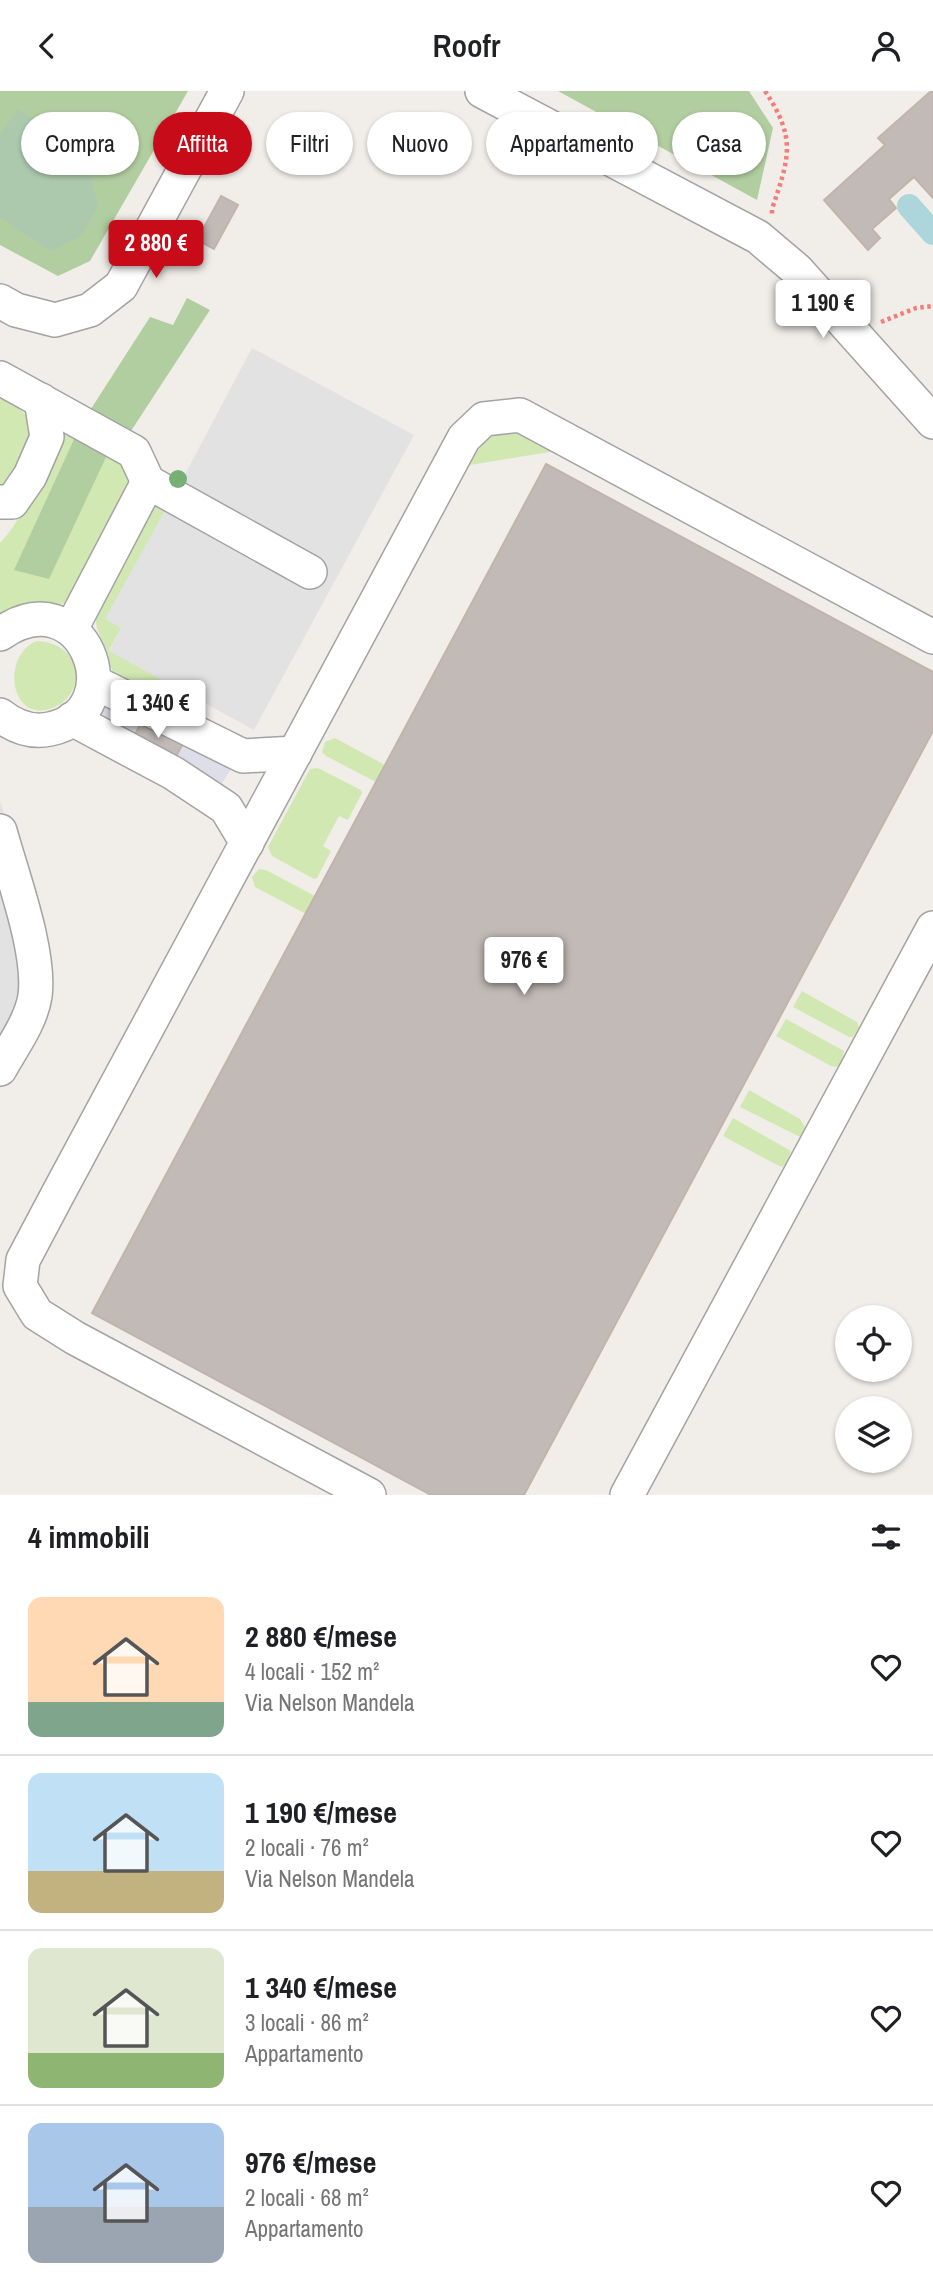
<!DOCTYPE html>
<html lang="it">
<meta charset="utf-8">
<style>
:root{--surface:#fff;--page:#f2f2f2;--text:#202124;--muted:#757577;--line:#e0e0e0;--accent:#c80b19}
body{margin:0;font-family:"Archivo Narrow",sans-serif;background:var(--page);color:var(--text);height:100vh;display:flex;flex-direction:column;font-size:26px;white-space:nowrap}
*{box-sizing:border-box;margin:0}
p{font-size:23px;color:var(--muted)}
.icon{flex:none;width:38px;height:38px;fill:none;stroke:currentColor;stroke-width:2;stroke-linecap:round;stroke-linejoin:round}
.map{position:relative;height:1404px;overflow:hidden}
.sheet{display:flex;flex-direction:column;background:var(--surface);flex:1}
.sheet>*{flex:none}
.top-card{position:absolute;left:21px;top:21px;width:892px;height:63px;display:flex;gap:14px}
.buttons{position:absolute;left:835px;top:1214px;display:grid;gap:14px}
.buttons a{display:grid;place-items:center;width:77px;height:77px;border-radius:50%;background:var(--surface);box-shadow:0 2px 5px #0004;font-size:35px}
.price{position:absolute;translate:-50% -60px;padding:0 16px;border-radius:7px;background:#fff;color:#222;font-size:23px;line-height:46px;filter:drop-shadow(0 2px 4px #0008)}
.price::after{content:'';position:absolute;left:50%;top:42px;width:21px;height:16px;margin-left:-10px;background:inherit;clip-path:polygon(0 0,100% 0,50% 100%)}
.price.on{background:var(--accent);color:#fff}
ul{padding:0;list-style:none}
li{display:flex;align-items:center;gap:21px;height:175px;padding:0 28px}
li+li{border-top:2px solid var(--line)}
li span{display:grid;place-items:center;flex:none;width:196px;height:140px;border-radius:14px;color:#555}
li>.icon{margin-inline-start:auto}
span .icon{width:84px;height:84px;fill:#fffc;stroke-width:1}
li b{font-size:30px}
h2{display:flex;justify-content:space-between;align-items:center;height:84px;padding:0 28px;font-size:30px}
.pill{padding:0 24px;border-radius:32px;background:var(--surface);box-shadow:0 2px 5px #0004;font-size:24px;line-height:63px}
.pill.on{background:var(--accent);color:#fff}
header{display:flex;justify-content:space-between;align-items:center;height:91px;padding:0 28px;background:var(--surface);font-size:32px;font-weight:600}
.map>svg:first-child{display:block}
</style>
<header><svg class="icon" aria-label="back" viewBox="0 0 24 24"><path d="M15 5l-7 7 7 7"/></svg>Roofr<svg class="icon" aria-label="person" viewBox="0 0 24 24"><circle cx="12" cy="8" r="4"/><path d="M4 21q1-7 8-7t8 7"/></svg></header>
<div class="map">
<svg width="933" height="1404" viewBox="0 0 933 1404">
<rect width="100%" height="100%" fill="#f1eee9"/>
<!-- grass -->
<g fill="#d1e8b3">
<polygon points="0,296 30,329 33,357 0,400"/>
<path d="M60,335L118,363L129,388L130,402L77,503L64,512L0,528V452C30,420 43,374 60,335Z"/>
<path d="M516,339L556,360L470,374C483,350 487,342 516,339Z"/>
<path d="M155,413L184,422L109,559L191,605L180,625C163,616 125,600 115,585C110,577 110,568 107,559C101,546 95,539 96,524Z"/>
<path d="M37,550C65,551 87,574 71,602C67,608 62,613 55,616C10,636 0,564 37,550Z"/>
<polygon points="335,647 385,674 376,691 326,665 322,661 325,651"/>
<polygon points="318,677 361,699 362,702 348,729 339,725 323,755 331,760 317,787 314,788 272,765 268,756 310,678"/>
<polygon points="259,778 266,779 315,805 306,823 255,796 252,786"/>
<polygon points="802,900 857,931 859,936 853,946 849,946 793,916"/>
<polygon points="786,928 844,960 841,973 836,976 831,975 776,945"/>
<polygon points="749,999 800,1028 805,1036 800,1046 740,1016"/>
<polygon points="733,1027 791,1060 787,1072 783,1076 777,1074 723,1045"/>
</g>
<!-- forest -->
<g fill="#b1cea0">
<polygon points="0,0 188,0 90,170 58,185 0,154"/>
<polygon points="558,0 749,0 773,37 757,109"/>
<polygon points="187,207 210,219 129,343 89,321 150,226 173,234"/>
<polygon points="76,344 108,362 49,488 14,479"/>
</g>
<!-- cemetery -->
<polygon fill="#acc9ae" points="18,18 61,47 89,80 98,116 82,144 51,160 0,127 0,44"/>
<!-- parking -->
<g fill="#e2e2e2">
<polygon points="252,257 414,344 254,639 109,560 121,537 105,528 165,419 181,428 197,398 182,389"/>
<polygon points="0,710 44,846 38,928 0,998"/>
</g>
<!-- plaza -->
<path fill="#dddee7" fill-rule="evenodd" d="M110,604L231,669L232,676L221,694L216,696L95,632ZM144,627L185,648L173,671L132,649Z"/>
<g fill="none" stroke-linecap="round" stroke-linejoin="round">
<!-- canal -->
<polyline stroke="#add5dc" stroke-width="24" points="909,115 933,142"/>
</g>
<!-- building -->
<g fill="#c2bab6" stroke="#c2b4ac" stroke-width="2">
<polygon points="931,0 933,0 933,107 914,86 889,108 896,117 872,138 880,147 868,159 824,109 885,54 878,47"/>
<polygon points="221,105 238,114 214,158 197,149"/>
<polygon points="546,373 933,581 933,640 524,1404 431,1404 92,1222"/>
<polygon points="144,626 185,649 173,671 132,649"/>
</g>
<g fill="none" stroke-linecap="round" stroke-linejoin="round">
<!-- minor casing -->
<g stroke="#a3a3a3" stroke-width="36">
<g id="minor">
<polyline points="482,0 758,146 797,179 933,331"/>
<polyline points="0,210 16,219 55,229 90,219 121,195 227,0"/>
<polyline points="0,287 134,361 148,391 310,481"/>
<polyline points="0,411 12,411 30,385 47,346 41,309"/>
<polyline points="71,538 148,391"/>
<path d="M0,543C83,484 135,620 50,638C31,642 15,636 0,624"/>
<polyline points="94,591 243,665 295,662"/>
<polyline points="72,628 173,682 226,717 247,752"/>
<path d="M0,740C12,784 41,861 35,905C31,931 12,956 0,978"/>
<polyline points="369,1404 75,1247 37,1223 20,1195 23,1169 59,1101 464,347 484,328 520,324 933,546"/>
<polyline points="627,1404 933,837"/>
</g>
</g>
<!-- path -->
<g stroke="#f37d79" stroke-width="4.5" stroke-dasharray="3.5 3.5" stroke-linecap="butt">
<path d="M765,0C797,48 789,67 772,118V123"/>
<polyline points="881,231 916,217 933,215"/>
</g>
<!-- minor -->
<use href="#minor" stroke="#fff" stroke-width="33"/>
</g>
<!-- trees -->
<circle fill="#76b074" cx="178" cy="388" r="9"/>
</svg>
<div class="buttons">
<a><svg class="icon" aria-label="locate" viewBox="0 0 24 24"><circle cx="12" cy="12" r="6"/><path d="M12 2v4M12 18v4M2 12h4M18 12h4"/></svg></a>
<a><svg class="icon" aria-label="layers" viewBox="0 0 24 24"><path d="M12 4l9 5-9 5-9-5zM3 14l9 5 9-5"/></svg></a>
</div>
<b class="price on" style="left:156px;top:189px">2 880 €</b>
<b class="price" style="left:823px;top:249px">1 190 €</b>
<b class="price" style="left:158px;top:649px">1 340 €</b>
<b class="price" style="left:524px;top:906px">976 €</b>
<div class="top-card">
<a class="pill">Compra</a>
<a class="pill on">Affitta</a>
<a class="pill">Filtri</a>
<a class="pill">Nuovo</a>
<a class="pill">Appartamento</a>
<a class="pill">Casa</a>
</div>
</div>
<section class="sheet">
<h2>4 immobili<svg class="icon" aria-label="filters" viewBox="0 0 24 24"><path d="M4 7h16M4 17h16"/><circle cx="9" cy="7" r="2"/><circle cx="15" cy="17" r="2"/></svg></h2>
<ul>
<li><span style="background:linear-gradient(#ffd9b3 75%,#7fa58c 0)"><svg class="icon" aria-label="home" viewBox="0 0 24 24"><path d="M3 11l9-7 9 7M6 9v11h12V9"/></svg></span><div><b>2 880 €/mese</b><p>4 locali · 152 m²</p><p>Via Nelson Mandela</p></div><svg class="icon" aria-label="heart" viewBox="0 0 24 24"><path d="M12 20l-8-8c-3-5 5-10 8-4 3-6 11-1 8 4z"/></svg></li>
<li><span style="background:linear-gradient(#bfe0f5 70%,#c2b280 0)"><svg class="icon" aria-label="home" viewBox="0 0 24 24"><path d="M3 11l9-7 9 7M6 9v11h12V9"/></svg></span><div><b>1 190 €/mese</b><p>2 locali · 76 m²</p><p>Via Nelson Mandela</p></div><svg class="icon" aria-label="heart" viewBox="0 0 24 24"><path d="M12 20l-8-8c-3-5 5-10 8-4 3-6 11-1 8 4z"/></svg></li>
<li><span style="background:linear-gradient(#dfe7d0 75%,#8fb573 0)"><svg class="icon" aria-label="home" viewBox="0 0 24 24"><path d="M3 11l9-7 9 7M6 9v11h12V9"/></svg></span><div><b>1 340 €/mese</b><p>3 locali · 86 m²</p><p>Appartamento</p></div><svg class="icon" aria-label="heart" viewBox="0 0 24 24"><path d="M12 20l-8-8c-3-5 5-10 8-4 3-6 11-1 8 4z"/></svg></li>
<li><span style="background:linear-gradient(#a9c7e8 60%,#9aa5b1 0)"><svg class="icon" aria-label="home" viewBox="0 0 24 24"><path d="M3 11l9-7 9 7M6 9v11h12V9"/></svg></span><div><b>976 €/mese</b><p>2 locali · 68 m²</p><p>Appartamento</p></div><svg class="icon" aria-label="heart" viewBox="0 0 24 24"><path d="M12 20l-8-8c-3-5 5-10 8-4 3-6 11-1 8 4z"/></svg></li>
</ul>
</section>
